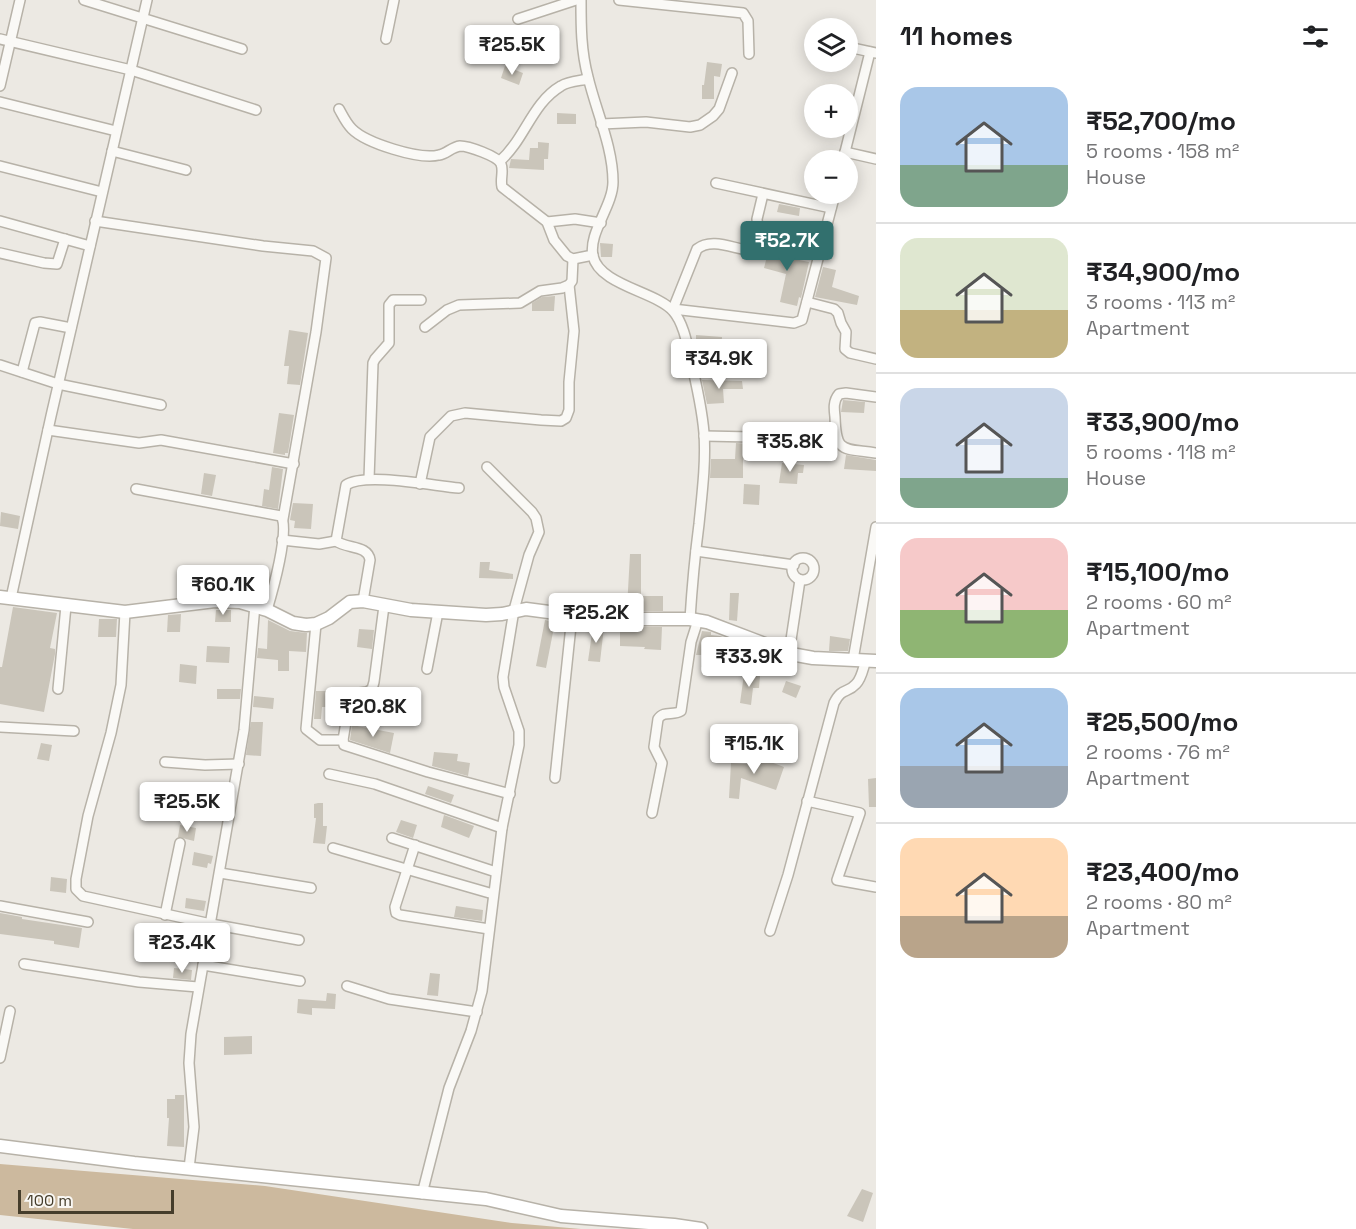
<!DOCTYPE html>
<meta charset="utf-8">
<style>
:root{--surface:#fff;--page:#f2f2f2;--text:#202124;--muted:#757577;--line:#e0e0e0;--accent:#32706e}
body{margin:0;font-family:"Space Grotesk",sans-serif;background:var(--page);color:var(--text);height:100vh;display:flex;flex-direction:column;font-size:22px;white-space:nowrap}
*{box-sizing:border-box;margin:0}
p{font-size:20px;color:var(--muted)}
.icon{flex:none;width:33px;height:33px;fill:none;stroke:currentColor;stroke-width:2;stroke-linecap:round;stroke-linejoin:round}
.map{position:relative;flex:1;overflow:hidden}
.sheet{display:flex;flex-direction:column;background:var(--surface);width:480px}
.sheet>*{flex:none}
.fabs{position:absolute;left:804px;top:18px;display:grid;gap:12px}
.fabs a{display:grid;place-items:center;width:54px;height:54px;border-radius:50%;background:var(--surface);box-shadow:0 3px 15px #0003;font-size:30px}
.scale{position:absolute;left:18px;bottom:15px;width:156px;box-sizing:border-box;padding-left:6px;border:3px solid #453d2b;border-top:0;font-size:16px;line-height:21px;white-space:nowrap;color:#453d2b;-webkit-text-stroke:4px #f9f7f3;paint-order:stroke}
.price{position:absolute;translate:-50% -51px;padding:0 14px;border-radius:6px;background:#fff;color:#222;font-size:20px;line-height:39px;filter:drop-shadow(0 2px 3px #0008)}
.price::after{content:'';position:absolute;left:50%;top:36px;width:18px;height:14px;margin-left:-9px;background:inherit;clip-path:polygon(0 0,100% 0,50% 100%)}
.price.on{background:var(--accent);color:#fff}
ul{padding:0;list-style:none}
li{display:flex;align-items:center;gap:18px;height:150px;padding:0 24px}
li+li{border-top:2px solid var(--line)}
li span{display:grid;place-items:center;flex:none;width:168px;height:120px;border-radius:18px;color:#555}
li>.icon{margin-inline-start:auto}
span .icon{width:72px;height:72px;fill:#fffc;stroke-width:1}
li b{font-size:26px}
h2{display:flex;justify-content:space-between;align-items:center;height:72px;padding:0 24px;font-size:26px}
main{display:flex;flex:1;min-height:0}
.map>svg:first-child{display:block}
</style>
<main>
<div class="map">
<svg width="876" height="1229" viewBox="0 0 876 1229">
<rect width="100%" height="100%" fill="#ece9e3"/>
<!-- water -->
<polygon fill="#ccb99e" points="0,1164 265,1186 512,1223 581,1229 133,1229 0,1215"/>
<!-- building -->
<g fill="#cac5ba">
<polygon points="707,62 722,64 720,77 714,76 714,99 702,99 702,85 704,85"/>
<polygon points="505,66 523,73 519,85 501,78"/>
<polygon points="557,113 576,114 576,124 557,124"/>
<polygon points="538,142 549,143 548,159 544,159 544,170 509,168 511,159 529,160 530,148 538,148"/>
<polygon points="779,204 800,208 799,216 777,212"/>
<polygon points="797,227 818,232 816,240 795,237"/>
<polygon points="772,237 783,240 779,256 809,262 801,298 799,297 797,306 780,302 786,274 764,268"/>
<polygon points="600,243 613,244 612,257 601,257"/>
<polygon points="823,267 836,270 832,287 859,296 857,305 815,297"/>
<polygon points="555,296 554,311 532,311 532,303 542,297"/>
<polygon points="289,330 308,333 300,385 287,384 289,366 284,366"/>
<polygon points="696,335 722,337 721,353 696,351"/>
<polygon points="702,380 742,381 743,389 723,389 724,403 707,404"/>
<polygon points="843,400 865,402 864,413 841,412"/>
<polygon points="279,413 294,415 288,453 285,453 285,455 273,453"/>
<polygon points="736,443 750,444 749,453 743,453 743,478 710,478 711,459 735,459"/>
<polygon points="846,455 876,460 876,471 844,469"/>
<polygon points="782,463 804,465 803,473 798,473 797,484 779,483"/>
<polygon points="272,467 283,469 278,509 262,506 264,489 269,490"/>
<polygon points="204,473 216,475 212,496 201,494"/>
<polygon points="744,484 760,485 759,505 743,504"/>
<polygon points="293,503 313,504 311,529 294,528 295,521 290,520"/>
<polygon points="1,512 20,516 18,529 0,526"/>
<polygon points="630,554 641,554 641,596 663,596 663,611 642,611 642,609 627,608"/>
<polygon points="480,562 490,562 489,570 513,574 513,579 479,578"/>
<polygon points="730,593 739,593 737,621 729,620"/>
<polygon points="13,607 57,613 50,648 55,649 55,654 44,712 0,704 0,667 2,667"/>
<polygon points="216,610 231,610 231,622 215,622"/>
<polygon points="181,614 180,632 167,632 168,615"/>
<polygon points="99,619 117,619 116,637 98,637"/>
<polygon points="268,620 290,631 307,633 306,652 289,651 289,671 278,671 278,660 257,658 258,648 267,649"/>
<polygon points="545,620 555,622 546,668 536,666"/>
<polygon points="593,626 604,627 600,662 588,661"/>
<polygon points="620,627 662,627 661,650 644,649 645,647 620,646"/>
<polygon points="359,629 374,630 372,649 357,647"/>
<polygon points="702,631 711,632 711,635 720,636 731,640 729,665 715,664 715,667 701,667 702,655 696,655"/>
<polygon points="830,636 850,639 848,651 829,651"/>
<polygon points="207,646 230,647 229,663 206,662"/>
<polygon points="180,664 197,666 196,684 179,682"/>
<polygon points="744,674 760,676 759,688 753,688 751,705 740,703"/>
<polygon points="786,681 801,686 796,698 782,692"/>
<polygon points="217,689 241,689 240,699 217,699"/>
<polygon points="316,691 326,691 326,707 322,707 321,719 314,719"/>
<polygon points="254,696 274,698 273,709 253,707"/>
<polygon points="251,722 263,722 261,756 246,755"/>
<polygon points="352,725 394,733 390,753 350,740"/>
<polygon points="41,743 52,745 49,761 37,759"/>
<polygon points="434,752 458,754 457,761 470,763 468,776 432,766"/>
<polygon points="752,755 784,767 776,790 741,778 739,799 729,798 731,763 749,764"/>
<polygon points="876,778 876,807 869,807 868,779"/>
<polygon points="428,786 454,795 451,803 425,794"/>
<polygon points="318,803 323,803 323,826 327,826 325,844 313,843 316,818 314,818 314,804"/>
<polygon points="444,815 474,826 469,838 441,827"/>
<polygon points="401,820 417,825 413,838 396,832"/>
<polygon points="180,825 196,828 194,841 178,837"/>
<polygon points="194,852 213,856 211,864 208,863 207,868 192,865"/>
<polygon points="51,877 67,879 66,893 50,891"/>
<polygon points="186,898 206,901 204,911 185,908"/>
<polygon points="456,906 483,910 482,921 454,917"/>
<polygon points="0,913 22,917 22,919 82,928 79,948 54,944 54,941 0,934"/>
<polygon points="185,925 199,928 198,953 188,952 189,945 183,944"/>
<polygon points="174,968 192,970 191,980 173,978"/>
<polygon points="430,973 440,974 438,996 427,995"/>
<polygon points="327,993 336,994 335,1009 312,1008 312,1015 297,1013 298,999 326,1001"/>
<polygon points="252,1036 252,1054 224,1055 224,1037"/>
<polygon points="175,1095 184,1095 184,1147 167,1146 169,1118 167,1118 167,1099 175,1099"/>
<polygon points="862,1189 873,1193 863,1222 847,1216"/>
</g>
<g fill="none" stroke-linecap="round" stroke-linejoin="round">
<!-- street casing -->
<g stroke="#b7b2a8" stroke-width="12">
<g id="street">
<polyline points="84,0 242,49"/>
<path d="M581,0C581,26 581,51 588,77C596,111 613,147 613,182C613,206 588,233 593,256C599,285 657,292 673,311C683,322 687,343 690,357C696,382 702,408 704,433C706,463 702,494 699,524C695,555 692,587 690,619"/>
<polyline points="619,0 743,13 748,21 749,54"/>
<polyline points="518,19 576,0"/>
<polyline points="0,39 131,70 256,110"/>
<polyline points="386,39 394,0"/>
<polyline points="848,47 876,53"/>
<polyline points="0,86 20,0"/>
<polyline points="0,102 116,131"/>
<path d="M339,109C343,116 346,123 352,129C366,143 419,160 439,155C446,154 452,147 460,146C468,146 498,156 501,164C504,171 500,179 502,187L547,222L554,240L567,256L573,259L593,255"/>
<polyline points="601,124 646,122 690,127 700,125 713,116 719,109 732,73"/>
<polyline points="112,151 186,170"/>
<polyline points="845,152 876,159"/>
<polyline points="843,160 870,52"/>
<path d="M500,161C525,139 532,103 561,86C569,81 579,81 588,79"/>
<polyline points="0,166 102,192"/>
<polyline points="716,183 831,208"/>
<path d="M763,194L757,219L759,245L755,251C737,251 713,236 697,249L673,309L794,323L802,320L835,194"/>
<polyline points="0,221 90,246"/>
<polyline points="95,221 263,246 313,251 326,258 316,332 283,519"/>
<polyline points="547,222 575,219 601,223"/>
<polyline points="0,253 44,263 57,264 65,239"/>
<polyline points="807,302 834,309 838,313 841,323 846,332 845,349 850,353 876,359"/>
<polyline points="425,327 447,310 459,305 520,303 540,291 562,288 569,285 572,281 573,259"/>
<polyline points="0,365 58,384 161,405"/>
<polyline points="22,372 35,323 40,322 71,328"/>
<path d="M876,397L846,393L839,394C833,401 834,409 835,417C836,454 843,448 876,453"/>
<polyline points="48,430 139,443 161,440 294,464"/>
<polyline points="704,436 795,438"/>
<polyline points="369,479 373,363 375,359 389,343 389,305 393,300 421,300"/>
<polyline points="420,484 430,437 451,416 465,413 541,420 561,421 566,418 569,410 569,382 574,331 569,285"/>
<path d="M136,489L281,516C290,530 272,593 267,610"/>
<polyline points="282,540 319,544 336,541"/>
<polyline points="696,551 794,565"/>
<circle cx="803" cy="569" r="11"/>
<polyline points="11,598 51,416 147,0"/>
<path d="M363,601L370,560C368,545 347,549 336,541L346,485C365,472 434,486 459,488"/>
<polyline points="384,606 374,682 372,689 367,692 352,694 350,698 343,740 344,745 428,772 510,794"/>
<polyline points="125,612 121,685 111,733 88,816 76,879 76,889 83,896 211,924 299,940"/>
<polyline points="316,624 306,729 320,740 343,740"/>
<polyline points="789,653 800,580"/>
<polyline points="853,660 876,527"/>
<polyline points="427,669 438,612"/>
<polyline points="58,689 66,606"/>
<polyline points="0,727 74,731"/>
<polyline points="165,762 205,765 239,764"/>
<polyline points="329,774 375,784 502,828"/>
<polyline points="555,778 572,616"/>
<polyline points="807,801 860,813 837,880 876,887"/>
<path d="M652,813L662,763L654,747L658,719C664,710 673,716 681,711L691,642L698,620"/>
<polyline points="392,838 496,872"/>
<polyline points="415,845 395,907 396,913 400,915 489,929"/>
<polyline points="333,848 493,894"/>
<polyline points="220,873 311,888"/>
<polyline points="0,906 88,922"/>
<polyline points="165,915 180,843"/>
<path d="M770,931L788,875L834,703C842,687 847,694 856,684C862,678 863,668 866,660"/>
<polyline points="24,964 139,982 198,987"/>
<polyline points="203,965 300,981"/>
<polyline points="347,986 389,999 477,1012"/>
<polyline points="0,1058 10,1011"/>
<polyline points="189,1168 194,1127 189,1063 191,1034 244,730 255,605"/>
<polyline points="422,1194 449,1088 471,1031 482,991 502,828 519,745 519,731 504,687 503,677 514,610 529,555 539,532 536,518 532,512 487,467"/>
</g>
</g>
<!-- secondary casing -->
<g stroke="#b7b2a8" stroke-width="15">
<g id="secondary">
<polyline points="0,597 125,612 215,601 240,602 267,610 293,623 306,625 316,624 329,618 350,602 363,601 411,610 486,615 502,614 526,609 602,619 690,619 707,622 791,654 813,658 876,661"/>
<polyline points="0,1146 134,1163 486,1199 561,1216 674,1225 701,1229"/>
</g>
</g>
<!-- street -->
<use href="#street" stroke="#faf9f6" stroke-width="9"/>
<!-- secondary -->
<use href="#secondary" stroke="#fff" stroke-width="12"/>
</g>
</svg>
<div class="fabs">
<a><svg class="icon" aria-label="layers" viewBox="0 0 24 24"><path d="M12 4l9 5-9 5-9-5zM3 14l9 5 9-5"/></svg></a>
<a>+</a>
<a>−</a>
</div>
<div class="scale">100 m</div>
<b class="price" style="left:512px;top:76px">₹25.5K</b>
<b class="price on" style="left:787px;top:272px">₹52.7K</b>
<b class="price" style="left:719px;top:390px">₹34.9K</b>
<b class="price" style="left:790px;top:473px">₹35.8K</b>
<b class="price" style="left:223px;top:616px">₹60.1K</b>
<b class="price" style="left:596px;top:644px">₹25.2K</b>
<b class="price" style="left:749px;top:688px">₹33.9K</b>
<b class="price" style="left:373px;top:738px">₹20.8K</b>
<b class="price" style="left:754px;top:775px">₹15.1K</b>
<b class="price" style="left:187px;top:833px">₹25.5K</b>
<b class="price" style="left:182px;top:974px">₹23.4K</b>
</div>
<section class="sheet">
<h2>11 homes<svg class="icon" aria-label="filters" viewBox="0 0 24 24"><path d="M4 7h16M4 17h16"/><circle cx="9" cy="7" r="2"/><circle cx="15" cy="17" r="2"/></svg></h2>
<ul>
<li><span style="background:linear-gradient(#a9c7e8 65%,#7fa58c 0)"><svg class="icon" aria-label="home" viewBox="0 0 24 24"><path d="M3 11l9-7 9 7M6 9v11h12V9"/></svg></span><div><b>₹52,700/mo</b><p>5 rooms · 158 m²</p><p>House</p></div></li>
<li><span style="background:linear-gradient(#dfe7d0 60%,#c2b280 0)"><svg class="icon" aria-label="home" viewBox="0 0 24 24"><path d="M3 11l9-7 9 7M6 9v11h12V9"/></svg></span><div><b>₹34,900/mo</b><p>3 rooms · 113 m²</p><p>Apartment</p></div></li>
<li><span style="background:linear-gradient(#c9d6e8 75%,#7fa58c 0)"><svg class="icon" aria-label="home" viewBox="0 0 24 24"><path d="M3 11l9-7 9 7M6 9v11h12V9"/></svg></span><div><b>₹33,900/mo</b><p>5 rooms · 118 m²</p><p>House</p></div></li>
<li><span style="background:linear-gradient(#f6c9c9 60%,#8fb573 0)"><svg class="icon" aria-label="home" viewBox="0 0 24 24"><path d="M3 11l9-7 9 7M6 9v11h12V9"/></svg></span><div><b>₹15,100/mo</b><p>2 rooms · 60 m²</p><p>Apartment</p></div></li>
<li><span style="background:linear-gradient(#a9c7e8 65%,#9aa5b1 0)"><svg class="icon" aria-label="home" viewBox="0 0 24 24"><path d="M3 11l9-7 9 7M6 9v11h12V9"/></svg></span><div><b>₹25,500/mo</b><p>2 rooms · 76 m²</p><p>Apartment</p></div></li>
<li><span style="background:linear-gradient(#ffd9b3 65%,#b9a48a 0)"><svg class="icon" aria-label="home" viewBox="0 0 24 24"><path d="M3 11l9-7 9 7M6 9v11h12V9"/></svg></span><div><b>₹23,400/mo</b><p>2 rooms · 80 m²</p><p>Apartment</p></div></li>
</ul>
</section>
</main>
